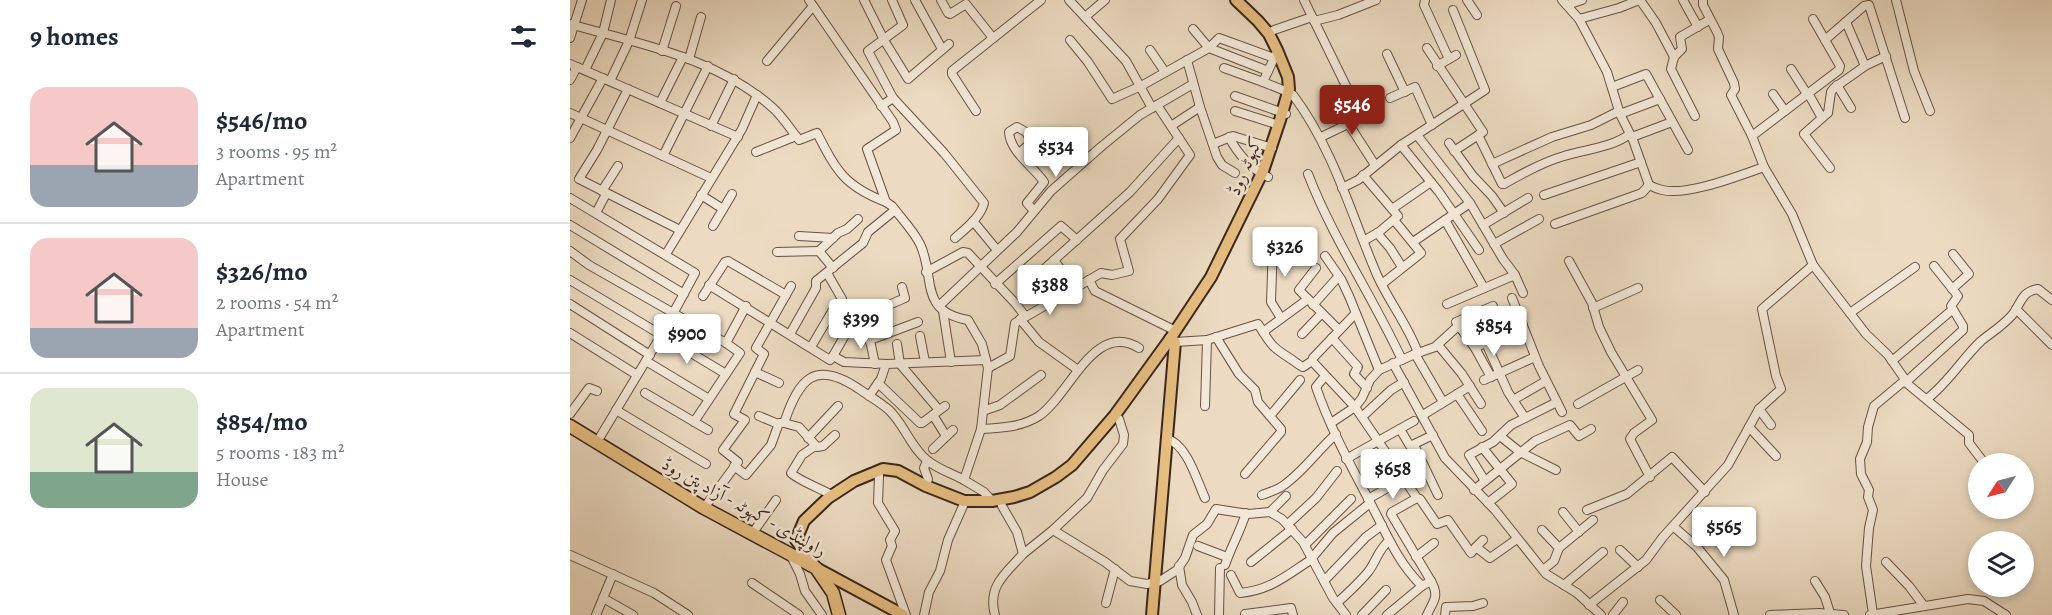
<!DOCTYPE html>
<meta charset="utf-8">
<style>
:root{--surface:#fff;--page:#f2f2f3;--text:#1f2937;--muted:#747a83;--line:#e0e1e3;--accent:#8f2418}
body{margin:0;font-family:Alegreya,Amiri,serif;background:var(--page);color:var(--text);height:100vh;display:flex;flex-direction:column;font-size:22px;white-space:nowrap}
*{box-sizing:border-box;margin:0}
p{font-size:20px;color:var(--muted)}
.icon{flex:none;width:33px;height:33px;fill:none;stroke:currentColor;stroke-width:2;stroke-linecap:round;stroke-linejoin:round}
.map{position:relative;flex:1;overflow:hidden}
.sheet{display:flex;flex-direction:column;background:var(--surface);width:570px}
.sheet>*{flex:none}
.needle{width:39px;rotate:234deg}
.controls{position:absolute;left:1398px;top:453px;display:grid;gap:12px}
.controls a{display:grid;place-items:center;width:66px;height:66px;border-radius:50%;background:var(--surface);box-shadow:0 3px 9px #0003;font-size:30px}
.price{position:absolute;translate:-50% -51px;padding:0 14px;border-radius:6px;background:#fff;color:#222;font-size:20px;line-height:39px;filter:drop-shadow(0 2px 3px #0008)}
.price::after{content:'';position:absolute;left:50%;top:36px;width:18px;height:14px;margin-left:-9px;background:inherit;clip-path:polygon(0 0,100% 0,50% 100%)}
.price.on{background:var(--accent);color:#fff}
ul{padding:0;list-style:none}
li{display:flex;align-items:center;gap:18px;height:150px;padding:0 30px}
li+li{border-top:2px solid var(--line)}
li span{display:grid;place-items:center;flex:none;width:168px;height:120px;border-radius:18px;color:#555}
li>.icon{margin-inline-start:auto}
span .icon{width:72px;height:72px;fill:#fffc;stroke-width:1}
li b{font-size:26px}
h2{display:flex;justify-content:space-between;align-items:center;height:72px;padding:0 30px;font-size:26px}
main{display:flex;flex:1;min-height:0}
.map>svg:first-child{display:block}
</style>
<main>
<section class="sheet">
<h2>9 homes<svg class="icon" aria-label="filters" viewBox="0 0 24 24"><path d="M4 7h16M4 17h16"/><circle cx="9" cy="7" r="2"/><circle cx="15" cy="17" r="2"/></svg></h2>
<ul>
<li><span style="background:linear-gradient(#f6c9c9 65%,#9aa5b1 0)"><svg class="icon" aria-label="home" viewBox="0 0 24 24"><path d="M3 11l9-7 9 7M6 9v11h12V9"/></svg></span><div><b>$546/mo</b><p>3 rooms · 95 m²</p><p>Apartment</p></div></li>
<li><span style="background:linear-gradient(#f6c9c9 75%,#9aa5b1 0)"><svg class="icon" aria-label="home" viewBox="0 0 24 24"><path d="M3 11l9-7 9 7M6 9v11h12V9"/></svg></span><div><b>$326/mo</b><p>2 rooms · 54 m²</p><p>Apartment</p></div></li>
<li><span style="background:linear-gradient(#dfe7d0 70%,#7fa58c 0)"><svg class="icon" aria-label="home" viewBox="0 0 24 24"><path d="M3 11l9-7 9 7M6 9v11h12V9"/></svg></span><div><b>$854/mo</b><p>5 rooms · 183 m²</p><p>House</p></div></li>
</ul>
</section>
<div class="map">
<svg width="1482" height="615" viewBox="0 0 1482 615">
<rect width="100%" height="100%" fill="#ecdbc2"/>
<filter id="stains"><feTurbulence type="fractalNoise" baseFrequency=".00333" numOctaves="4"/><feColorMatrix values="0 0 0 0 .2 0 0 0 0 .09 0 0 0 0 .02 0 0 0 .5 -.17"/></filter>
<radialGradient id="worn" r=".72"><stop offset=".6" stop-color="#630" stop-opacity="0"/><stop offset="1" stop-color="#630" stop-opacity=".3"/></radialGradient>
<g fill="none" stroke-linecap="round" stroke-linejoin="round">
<!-- minor casing -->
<g stroke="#665245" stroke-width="10">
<g id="minor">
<path d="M239,0L323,122L326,130L297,149L316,202L322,206C331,218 343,230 350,244C366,278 348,311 398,320L412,344L418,368L411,429L394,480L414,492L422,501"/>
<polyline points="294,0 314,40 338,79 379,44"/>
<polyline points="345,0 372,49"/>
<polyline points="371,0 378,13 380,14 396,4 423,38"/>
<polyline points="499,0 556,61 582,108"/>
<polyline points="734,0 777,88"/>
<polyline points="855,0 854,5 879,59"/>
<polyline points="897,0 907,15"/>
<path d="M992,0L1009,19L1037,72L1050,114L1063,140L1079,185C1083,187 1088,189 1092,190C1118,196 1168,176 1194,167L1222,214L1243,265L1296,334L1318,355L1334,378V381L1304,406L1298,427L1297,442L1290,459L1291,474L1299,490L1298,497L1303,510L1299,528L1296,566L1303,614"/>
<polyline points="1070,0 1086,23 1104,57"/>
<polyline points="1113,0 1128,27"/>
<polyline points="1133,0 1133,5 1147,32 1149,37 1148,49 1164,83 1165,89 1161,95 1182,136 1194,167"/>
<polyline points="1326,0 1344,71 1360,111"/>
<polyline points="997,5 1012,0"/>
<polyline points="515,17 535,0"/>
<polyline points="1009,19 1049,8 1069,0"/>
<polyline points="744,21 768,15 806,0"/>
<polyline points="1276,22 1295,66"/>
<path d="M0,24C70,44 147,58 203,108C213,117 221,130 229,140L247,133C266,170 274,186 316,202"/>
<polyline points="623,29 639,48 649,38 704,58"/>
<polyline points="704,30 742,17"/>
<polyline points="0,38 12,0"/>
<polyline points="500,40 518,62 542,99 571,86 639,48 698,71"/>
<polyline points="1255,40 1294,6 1299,5 1335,118"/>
<polyline points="857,48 913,132 884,151"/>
<polyline points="580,50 595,72"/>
<polyline points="92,51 106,6"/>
<polyline points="706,54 693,82 718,92"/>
<polyline points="817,54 835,92"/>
<polyline points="119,59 131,17"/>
<polyline points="617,60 630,107 647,157 652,165 665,173"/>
<polyline points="197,61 243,6"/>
<polyline points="0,64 168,137"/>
<polyline points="867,66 886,55"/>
<polyline points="654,68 693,82"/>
<polyline points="1221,69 1237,94"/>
<polyline points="15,70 33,33 41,0"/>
<polyline points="0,80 7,67"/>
<polyline points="40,81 59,41 72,0"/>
<polyline points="1267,85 1281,108"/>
<polyline points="1042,87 1076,74 1118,150"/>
<polyline points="58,89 27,150 9,179 110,230"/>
<polyline points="1238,93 1252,118 1234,134 1260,168"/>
<polyline points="1203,94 1215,111"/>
<path d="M723,95C763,148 781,214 807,275C819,302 838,325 848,353"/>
<polyline points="665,96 716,114"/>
<path d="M323,98L374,153L414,203C411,217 395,229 385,238"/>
<polyline points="820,98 845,87 862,125"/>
<polyline points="90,103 113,57"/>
<polyline points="311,106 323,98 298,51 333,25 322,0"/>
<polyline points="406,111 382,74 382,71 471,0"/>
<polyline points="665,111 709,125"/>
<polyline points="0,113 141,178"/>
<polyline points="1050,114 1090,99"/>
<polyline points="1125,116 1101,69 1104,57 1112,49 1110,37 1139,20"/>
<polyline points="1252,118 1258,113 1261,92 1264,88 1295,66 1316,56"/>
<polyline points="778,123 805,165"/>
<polyline points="141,126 164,79"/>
<polyline points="601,126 630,107"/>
<polyline points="847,135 900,203 933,259 945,275 953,293"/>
<path d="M908,135L932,184H934C953,173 973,162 994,156C1016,149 1041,148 1060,134"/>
<polyline points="1182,136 1269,70 1270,66 1243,19"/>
<path d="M659,137C667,153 681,169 698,177"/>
<polyline points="751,137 803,112"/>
<polyline points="1062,137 1102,122"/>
<polyline points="0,138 33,78"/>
<polyline points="879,143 903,176 922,196 934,213"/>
<polyline points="643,144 663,136 702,148"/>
<polyline points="831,145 869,192 909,250"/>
<polyline points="186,152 226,136"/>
<path d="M449,153L462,142L456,132L447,127L439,132C440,152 463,166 474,182L457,203L464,211"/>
<polyline points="93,156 138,66"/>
<polyline points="922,164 982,137 1021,125 1049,111"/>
<path d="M738,174C763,239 803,297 832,360"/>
<polyline points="793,175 828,216 809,232 795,240"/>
<polyline points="772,188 788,180 831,145 915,90 883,10"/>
<polyline points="32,191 48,166"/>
<polyline points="131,195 153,209"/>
<polyline points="974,195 1071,162"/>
<polyline points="0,198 125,273 92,334 27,442"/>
<polyline points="822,209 861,182"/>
<polyline points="26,213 36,194"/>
<polyline points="875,220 914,288"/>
<polyline points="403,221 427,250"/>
<polyline points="985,224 1072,193 1079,185"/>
<polyline points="0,225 114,294"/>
<polyline points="913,225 958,198"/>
<polyline points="143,226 162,194"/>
<polyline points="807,233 820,248 832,267"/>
<polyline points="229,236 263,238"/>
<polyline points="843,242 900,203"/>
<polyline points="703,244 701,302 711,318"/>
<polyline points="924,244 969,219"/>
<polyline points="0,251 19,265 156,343"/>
<polyline points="249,251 268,233 277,229 288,219"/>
<polyline points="207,252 249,251 263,268"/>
<polyline points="96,254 172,129 187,95"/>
<polyline points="755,256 771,279 779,296 809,370"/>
<polyline points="484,260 504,288"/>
<polyline points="999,261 1022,303 1029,327 1041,352 1082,420 1064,433 1060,439 1080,477"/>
<polyline points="746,268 729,290 769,330"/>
<polyline points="356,272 393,252 398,253 446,304 455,316"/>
<polyline points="0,280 156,374"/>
<polyline points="519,280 525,291 606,331"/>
<polyline points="425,284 491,226 507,240"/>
<polyline points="812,284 851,253 824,220"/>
<polyline points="139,285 260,360 263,356 274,362 317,364 416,360"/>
<polyline points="1382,289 1399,274 1383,254"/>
<polyline points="133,296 155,262 158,261 216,295"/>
<polyline points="942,298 969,366 992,412"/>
<polyline points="0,304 80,355"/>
<polyline points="477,304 462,285 463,279 560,192 609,138"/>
<polyline points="877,304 945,275"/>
<polyline points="743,305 768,277"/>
<polyline points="369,306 447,232 481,191 532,146 570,115 623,84"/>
<polyline points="1023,308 1068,288"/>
<polyline points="1446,309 1482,345"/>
<polyline points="373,311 381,362"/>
<polyline points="1280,313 1345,267"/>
<polyline points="785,314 743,358 742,361 785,407 847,498 850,499 867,524 878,520 901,553 906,547 920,558 947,539"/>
<polyline points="450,319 469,342 508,370"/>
<polyline points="693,332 738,299"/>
<polyline points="0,333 67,375"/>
<polyline points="220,334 246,288 246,281 293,243 298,232 325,210"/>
<polyline points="732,334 752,313"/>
<polyline points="350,336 355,362"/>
<polyline points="646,337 669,374 685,390 688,402 711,429 711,432 675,474"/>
<polyline points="762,338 788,367 784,374 797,388"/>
<polyline points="300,340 348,322"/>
<path d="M605,342L637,340L688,324C701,344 700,346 721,359C726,362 728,365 733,367L742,361"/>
<polyline points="916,343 938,392 955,418"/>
<polyline points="327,344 330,364 369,410"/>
<polyline points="868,345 892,374 911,404"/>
<polyline points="241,347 264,308 272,299 257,273"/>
<polyline points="905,348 953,325"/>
<polyline points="845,354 873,402"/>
<polyline points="263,356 279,328"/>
<polyline points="76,361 139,399"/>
<polyline points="1322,361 1382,310"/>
<polyline points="823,363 875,458 925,510 976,574 1007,593 1031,615"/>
<polyline points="305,364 301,345 291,317 335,298 332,287"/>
<polyline points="418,368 440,356 445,323 531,273 542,275 559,271 550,239 588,199 620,155 587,105"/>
<polyline points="185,372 209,383"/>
<path d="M755,376L746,387C760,428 781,466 801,504C816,533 828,563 852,586"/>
<polyline points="921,377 905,348 886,322 923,306"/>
<polyline points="914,380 965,357"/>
<polyline points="1334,381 1399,435 1399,443 1415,464"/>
<polyline points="1336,382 1393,330 1393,326 1381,306 1388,296 1364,266"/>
<polyline points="308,383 350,423 352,423 375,406"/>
<polyline points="75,393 138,430"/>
<polyline points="887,394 912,431"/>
<polyline points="299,396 311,379 316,364"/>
<path d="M1357,399C1379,382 1392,359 1411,341C1422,332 1434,325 1443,314C1451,303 1452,291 1468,289L1482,300"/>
<polyline points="943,400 976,381"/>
<polyline points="1008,404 1068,370"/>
<polyline points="635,406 637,340"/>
<polyline points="1189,409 1201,425"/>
<polyline points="46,410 136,464"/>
<polyline points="413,411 430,405 471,375"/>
<polyline points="0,414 19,388 27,391"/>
<polyline points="363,415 376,436"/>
<polyline points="853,415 900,386"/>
<polyline points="189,416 208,424"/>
<polyline points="700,416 730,380"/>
<polyline points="792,417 821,390 834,382"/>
<polyline points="124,422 170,353 156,343 176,306"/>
<polyline points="214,423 229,427 247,447 253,446 265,435"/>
<polyline points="761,423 785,407 792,398 800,380 809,370 845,354 865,347 888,326"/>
<polyline points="1179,427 1206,456"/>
<path d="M411,429C431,428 452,427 469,416C500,395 524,320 569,348"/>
<polyline points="830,429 840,446 863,435"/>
<polyline points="930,436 950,452 986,470"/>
<polyline points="238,438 268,406"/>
<path d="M597,439C617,444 627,481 635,498"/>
<polyline points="844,445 868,495"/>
<path d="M245,446L232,455L221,473C226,479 253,490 262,495"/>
<polyline points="912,447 942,484 918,503"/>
<polyline points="363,449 383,430"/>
<polyline points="776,459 844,421"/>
<path d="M164,466L176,475L201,445L209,423H214C229,379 244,359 289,389C299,396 310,402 319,410C334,424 341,448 358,461C368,469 383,474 394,480"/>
<polyline points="309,476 308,503 325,531 320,540 322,546 316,560 336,615"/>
<polyline points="915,481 899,455 923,442 941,425 987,402"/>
<polyline points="356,486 358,479 354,468 357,461"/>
<polyline points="904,490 965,441 1000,425 1009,436 1021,429"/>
<path d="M692,495C699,492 708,490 714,485C734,471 747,451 766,434"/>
<polyline points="847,498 822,512 821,514 861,581"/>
<polyline points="798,499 835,478"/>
<polyline points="432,506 447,532 453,554 483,530 517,498 533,470 553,444 554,435 549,419"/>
<polyline points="134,508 168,462 153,450 175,420 164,414 194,354 186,348 221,286"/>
<polyline points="1017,510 1057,494 1102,457 1135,492"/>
<polyline points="700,512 716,496"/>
<polyline points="993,512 1009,532"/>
<polyline points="718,524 746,498 767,471"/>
<polyline points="1104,527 1127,547 1154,580 1164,615"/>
<polyline points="483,530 535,562 560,581 577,584 590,581 607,570 615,558 623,535 637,524 646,509 678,514 700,512 712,519 733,542 763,598 776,615"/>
<polyline points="972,530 989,548 1023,520"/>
<polyline points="182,534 206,500"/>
<polyline points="735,545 781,499"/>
<polyline points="628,546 657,557"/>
<polyline points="906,547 913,540"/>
<polyline points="1050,550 1068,567"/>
<polyline points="0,555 84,593 118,615"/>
<polyline points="221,556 230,574 235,591 252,615"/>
<polyline points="846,557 864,543"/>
<polyline points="742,558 763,533 800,503"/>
<polyline points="681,562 722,529"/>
<polyline points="1316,562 1339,586 1354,606"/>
<path d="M655,565C661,547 670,532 676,513"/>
<polyline points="609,566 612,585 622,602 627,615"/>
<polyline points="973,570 984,561 989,548"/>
<path d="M661,575L670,593C701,590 717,575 742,559"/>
<polyline points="754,581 796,537 812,525"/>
<polyline points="1245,581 1255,597 1260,613"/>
<polyline points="182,583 229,615"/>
<polyline points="994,585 1033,552"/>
<polyline points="33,598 63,615"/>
<polyline points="1090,600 1106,615"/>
<polyline points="536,603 545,569"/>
<path d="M767,603C778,593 789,583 798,572C806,562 809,548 819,541"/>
<polyline points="1019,605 1076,560 1093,537 1158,465 1189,409 1211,389 1206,376 1192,309 1243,265"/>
<polyline points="675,614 721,608 723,615"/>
<polyline points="26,615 43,574"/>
<polyline points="354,615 359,592 370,571 378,540 393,506"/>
<path d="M425,615C417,586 436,573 453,554"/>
<polyline points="649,615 650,568"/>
<polyline points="792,615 816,590"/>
<path d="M817,615L852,586L861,581C870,597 863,601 857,615"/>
<polyline points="875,615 876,607 903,606 913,603"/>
<polyline points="1043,615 1053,602"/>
<polyline points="1200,615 1249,613 1274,615"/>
<polyline points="1300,615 1398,599 1414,601 1436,615"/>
</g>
</g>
<!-- major casing -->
<g stroke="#3a251b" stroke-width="14">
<g id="major">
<polyline points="333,615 246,568 226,540 234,521 258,498 284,481 313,469 328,471 356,486 394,501 422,501 444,497 460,492 486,477 502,465 545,415 600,339 641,277 693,171 710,120 719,89 718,77 707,50 699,34 688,21 666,0"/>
<polyline points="582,615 605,342 600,339"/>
</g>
</g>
<!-- highway casing -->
<g stroke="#3a251b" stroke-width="15">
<polyline id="highway" points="0,426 134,508 246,568 263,593 269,615"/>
</g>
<!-- minor -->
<use href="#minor" stroke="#f3e8d7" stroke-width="8"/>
<!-- major -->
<use href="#major" stroke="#e6be81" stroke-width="10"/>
<!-- highway -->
<use href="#highway" stroke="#e6be81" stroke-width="12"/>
</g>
<g text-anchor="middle" stroke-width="5" stroke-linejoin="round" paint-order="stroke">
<!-- street labels -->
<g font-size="18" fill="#3a251b" stroke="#f3e8d7">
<text transform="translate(675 166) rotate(-67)" y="6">کہوٹہ روڈ</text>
<text transform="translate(174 507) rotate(29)" y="6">راولپنڈی - کہوٹہ - آزاد پتن روڈ</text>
</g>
</g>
<rect width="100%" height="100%" filter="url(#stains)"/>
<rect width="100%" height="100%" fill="url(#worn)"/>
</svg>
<div class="controls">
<a><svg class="needle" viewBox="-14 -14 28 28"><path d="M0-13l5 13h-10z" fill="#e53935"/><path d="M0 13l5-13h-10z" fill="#747a83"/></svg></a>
<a><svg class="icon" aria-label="layers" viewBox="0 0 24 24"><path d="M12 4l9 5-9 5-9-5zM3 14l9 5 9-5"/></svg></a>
</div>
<b class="price on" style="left:782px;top:136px">$546</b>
<b class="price" style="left:486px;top:178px">$534</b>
<b class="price" style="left:715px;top:278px">$326</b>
<b class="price" style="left:480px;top:316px">$388</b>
<b class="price" style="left:291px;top:350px">$399</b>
<b class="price" style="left:924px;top:357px">$854</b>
<b class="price" style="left:117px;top:365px">$900</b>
<b class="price" style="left:823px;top:500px">$658</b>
<b class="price" style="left:1154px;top:558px">$565</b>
</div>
</main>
